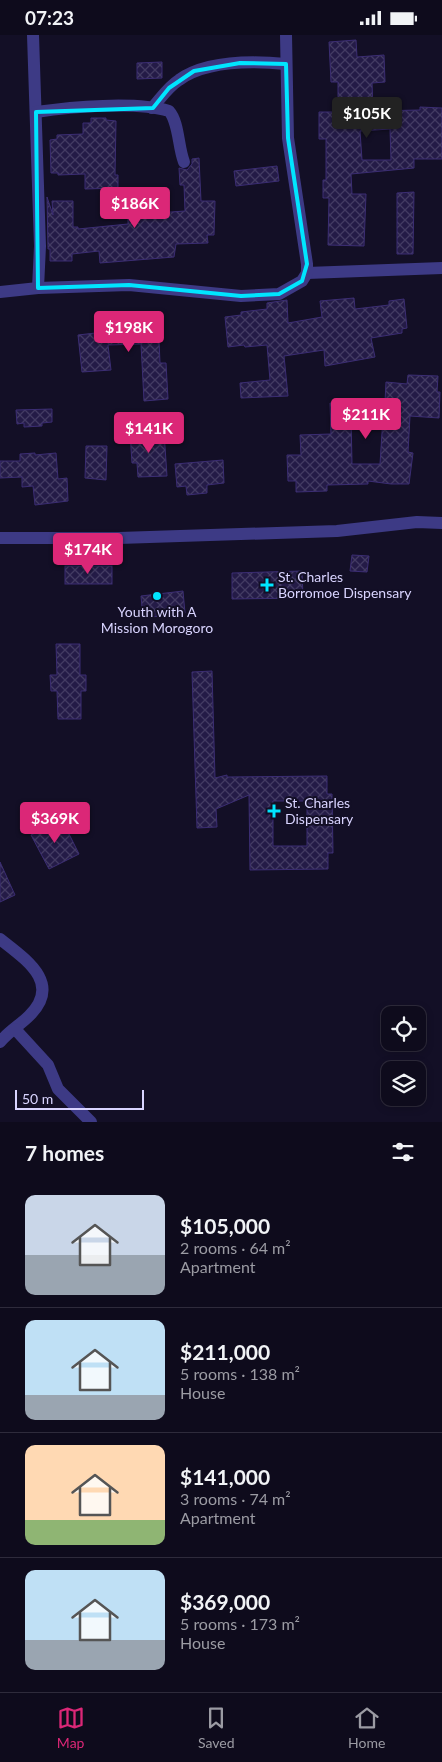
<!DOCTYPE html>
<meta charset="utf-8">
<style>
:root{--surface:#0e0b1c;--page:#1c1929;--text:#f1f3f6;--muted:#9b9ba3;--line:#2e2b3b;--accent:#db2777}
body{margin:0;font-family:Lato,sans-serif;background:var(--page);color:var(--text);height:100vh;display:flex;flex-direction:column;font-size:19px;white-space:nowrap}
*{box-sizing:border-box;margin:0}
p{font-size:16px;color:var(--muted)}
.icon{flex:none;width:28px;height:28px;fill:none;stroke:currentColor;stroke-width:2;stroke-linecap:round;stroke-linejoin:round}
.map{position:relative;height:1087px;overflow:hidden}
.drawer{display:flex;flex-direction:column;background:var(--surface);flex:1}
.drawer>*{flex:none}
.controls{position:absolute;left:381px;top:971px;display:grid;gap:10px}
.controls a{display:grid;place-items:center;width:45px;height:45px;border-radius:10px;background:var(--surface);box-shadow:0 2px 8px #0003,0 0 0 1px var(--line);font-size:25px}
.scale{position:absolute;left:15px;bottom:12px;width:129px;box-sizing:border-box;padding-left:5px;border:2px solid #d9d4ff;border-top:0;font-size:14px;line-height:18px;white-space:nowrap;color:#d9d4ff;-webkit-text-stroke:4px #130f26;paint-order:stroke}
.price{position:absolute;translate:-50% -42px;padding:0 11px;border-radius:5px;background:var(--accent);color:#fff;font-size:16px;line-height:32px;filter:drop-shadow(0 1px 2px #0008)}
.price::after{content:'';position:absolute;left:50%;top:30px;width:15px;height:11px;margin-left:-8px;background:inherit;clip-path:polygon(0 0,100% 0,50% 100%)}
.price.current{background:#222;color:#fff}
ul{padding:0;list-style:none}
li{display:flex;align-items:center;gap:15px;height:125px;padding:0 25px}
li+li{border-top:1px solid var(--line)}
li span{display:grid;place-items:center;flex:none;width:140px;height:100px;border-radius:10px;color:#555}
li>.icon{margin-inline-start:auto}
span .icon{width:60px;height:60px;fill:#fffc;stroke-width:1}
li b{font-size:21px}
h2{display:flex;justify-content:space-between;align-items:center;height:60px;padding:0 25px;font-size:21px}
.status{display:flex;justify-content:space-between;align-items:center;height:35px;padding:0 25px;background:var(--surface);direction:ltr}
.status svg{height:14px;fill:currentColor}
.dock{display:flex;justify-content:space-around;align-items:center;height:70px;border-top:1px solid var(--line);background:var(--surface);font-size:14px;color:var(--muted)}
.dock a{display:grid;justify-items:center;gap:2px}
.dock .current{color:var(--accent)}
.map>svg:first-child{display:block}
</style>
<div class="status"><b>07:23</b><svg viewBox="0 0 49 12"><path d="M0 12V9h3v3zM5 12V6h3v6zM10 12V3h3v9zM15 12V0h3v12zM26 1h20v11H26zM47 4h2v5h-2z"/></svg></div>
<div class="map">
<svg width="442" height="1087" viewBox="0 0 442 1087">
<defs>
<pattern id="building-cross-hatch" width="8" height="8" patternUnits="userSpaceOnUse" patternTransform="scale(1.25)"><rect width="8" height="8" fill="#241b47"/><path d="M0 0l8 8M0 8l8-8" fill="none" stroke="#433b63"/></pattern>
</defs>
<rect width="100%" height="100%" fill="#130f26"/>
<!-- building -->
<g fill="url(#building-cross-hatch)" stroke="#3b2d73" fill-rule="evenodd">
<path d="M356,5L357,22L384,20L385,47L372,48L373,76L420,75V72L442,73V124H414V133L351,139L352,159H366L364,211L328,210L329,163H323V145H326V104H319V77H338V47H331L329,7ZM390,94L391,125H362L360,96Z"/>
<polygon points="162,27 162,43 137,44 137,28"/>
<polygon points="91,83 106,83 106,85 116,86 115,140 118,140 118,153 85,154 85,139 58,140 58,138 51,138 50,105 57,104 57,100 83,99 83,88 91,88"/>
<polygon points="199,123 201,166 215,166 214,200 207,200 208,208 176,209 174,222 100,228 99,216 72,219 72,226 50,226 50,214 48,214 47,162 53,180 52,166 73,166 73,192 78,192 78,194 128,189 128,180 185,176 184,150 180,150 179,133 187,135 192,129 192,124"/>
<polygon points="277,131 279,146 236,151 234,136"/>
<polygon points="414,157 413,219 397,219 397,158"/>
<polygon points="354,263 355,274 389,270 389,266 404,264 407,293 402,294 402,298 371,303 375,322 325,331 324,315 284,321 288,361 241,363 240,348 270,345 267,310 245,312 244,310 228,312 225,282 241,280 241,277 267,274 267,268 287,265 288,288 322,282 320,266"/>
<polygon points="158,282 160,328 166,328 168,364 144,366 141,309 108,310 111,335 82,337 78,300 122,295 122,284"/>
<path d="M408,340L438,341L437,357H440L439,383L410,381L408,417L413,418L409,449H391L368,446V449L327,450V456L296,457V446H288L287,420H301L300,400L331,399L330,368L385,367L386,347L407,349ZM351,382H383L380,429H352Z"/>
<polygon points="52,374 52,387 42,388 42,391 24,392 24,388 17,389 16,375"/>
<polygon points="164,397 167,441 138,442 137,428 132,428 130,398"/>
<polygon points="86,411 107,411 106,445 85,443"/>
<polygon points="35,418 35,420 56,418 58,444 67,443 68,466 35,470 33,451 22,452 22,442 0,443 0,426 20,426 20,419"/>
<polygon points="223,425 224,448 207,450 207,458 187,460 186,451 177,452 175,429"/>
<polygon points="352,520 369,521 367,537 350,536"/>
<rect x="65" y="531" width="47" height="18"/>
<polygon points="302,536 303,563 232,564 232,538"/>
<polygon points="183,556 185,578 143,583 141,561"/>
<polygon points="56,609 80,609 80,640 86,640 86,656 81,656 81,684 58,684 57,656 51,656 50,640 57,640"/>
<path d="M212,636L215,743L227,740V742L327,741V759H332L333,818H328V834L250,835L249,760L216,774L217,792L197,793L192,637ZM273,766H307V811H273Z"/>
<polygon points="62,785 79,819 49,834 31,800"/>
<polygon points="0,827 15,860 0,867"/>
</g>
<g fill="none" stroke-linecap="round" stroke-linejoin="round">
<!-- minor -->
<g stroke="#3d3a85" stroke-width="12">
<polyline points="33,0 40,211 38,253"/>
<path d="M152,73C161,63 168,52 179,45C207,25 254,26 286,29"/>
<path d="M36,77C71,72 135,66 169,76C179,87 178,112 184,127"/>
<polyline points="307,238 442,233"/>
<polyline points="0,257 38,253 129,250 241,261 279,259 302,246 307,238 307,229 288,103 286,0"/>
<polyline points="0,503 119,503 337,496 417,487 442,488"/>
<path d="M0,904C25,924 63,948 29,981C20,990 8,997 0,1007"/>
<polyline points="15,994 48,1030 58,1054 91,1087"/>
</g>
</g>
<!-- marked area -->
<path fill="none" stroke="#00e5ff" stroke-width="4" stroke-linejoin="round" d="M240,28L286,29L288,103L307,229L302,246L279,259L241,261L129,250L38,253L36,77L153,73L169,53L194,36Z"/>
<!-- markers -->
<g fill="#00e5ff" stroke="#130f26" stroke-width="2">
<path d="M264.5 542.5h5v5h5v5h-5v5h-5v-5h-5v-5h5z"/>
<circle cx="157" cy="561" r="5"/>
<path d="M271.5 768.5h5v5h5v5h-5v5h-5v-5h-5v-5h5z"/>
</g>
<g text-anchor="middle" stroke-width="4" stroke-linejoin="round" paint-order="stroke">
<!-- poi labels -->
<g font-size="14" fill="#d9d4ff" stroke="#130f26" text-anchor="start">
<text x="278" y="547">St. Charles<tspan x="278" dy="16">Borromoe Dispensary</tspan></text>
<text x="157" y="582" text-anchor="middle">Youth with A<tspan x="157" dy="16">Mission Morogoro</tspan></text>
<text x="285" y="773">St. Charles<tspan x="285" dy="16">Dispensary</tspan></text>
</g>
</g>
</svg>
<div class="controls">
<a><svg class="icon" aria-label="locate" viewBox="0 0 24 24"><circle cx="12" cy="12" r="6"/><path d="M12 2v4M12 18v4M2 12h4M18 12h4"/></svg></a>
<a><svg class="icon" aria-label="layers" viewBox="0 0 24 24"><path d="M12 4l9 5-9 5-9-5zM3 14l9 5 9-5"/></svg></a>
</div>
<div class="scale">50 m</div>
<b class="price current" style="left:367px;top:104px">$105K</b>
<b class="price" style="left:135px;top:194px">$186K</b>
<b class="price" style="left:129px;top:318px">$198K</b>
<b class="price" style="left:366px;top:405px">$211K</b>
<b class="price" style="left:149px;top:419px">$141K</b>
<b class="price" style="left:88px;top:540px">$174K</b>
<b class="price" style="left:55px;top:809px">$369K</b>
</div>
<section class="drawer">
<h2>7 homes<svg class="icon" aria-label="filters" viewBox="0 0 24 24"><path d="M4 7h16M4 17h16"/><circle cx="9" cy="7" r="2"/><circle cx="15" cy="17" r="2"/></svg></h2>
<ul>
<li><span style="background:linear-gradient(#c9d6e8 60%,#9aa5b1 0)"><svg class="icon" aria-label="home" viewBox="0 0 24 24"><path d="M3 11l9-7 9 7M6 9v11h12V9"/></svg></span><div><b>$105,000</b><p>2 rooms · 64 m²</p><p>Apartment</p></div></li>
<li><span style="background:linear-gradient(#bfe0f5 75%,#9aa5b1 0)"><svg class="icon" aria-label="home" viewBox="0 0 24 24"><path d="M3 11l9-7 9 7M6 9v11h12V9"/></svg></span><div><b>$211,000</b><p>5 rooms · 138 m²</p><p>House</p></div></li>
<li><span style="background:linear-gradient(#ffd9b3 75%,#8fb573 0)"><svg class="icon" aria-label="home" viewBox="0 0 24 24"><path d="M3 11l9-7 9 7M6 9v11h12V9"/></svg></span><div><b>$141,000</b><p>3 rooms · 74 m²</p><p>Apartment</p></div></li>
<li><span style="background:linear-gradient(#bfe0f5 70%,#9aa5b1 0)"><svg class="icon" aria-label="home" viewBox="0 0 24 24"><path d="M3 11l9-7 9 7M6 9v11h12V9"/></svg></span><div><b>$369,000</b><p>5 rooms · 173 m²</p><p>House</p></div></li>
</ul>
</section>
<nav class="dock">
<a class="current"><svg class="icon" aria-label="map" viewBox="0 0 24 24"><path d="M3 6l6-2 6 2 6-2v14l-6 2-6-2-6 2zM9 4v14M15 6v14"/></svg>Map</a>
<a><svg class="icon" aria-label="saved" viewBox="0 0 24 24"><path d="M7 4h10v16l-5-4-5 4z"/></svg>Saved</a>
<a><svg class="icon" aria-label="home" viewBox="0 0 24 24"><path d="M3 11l9-7 9 7M6 9v11h12V9"/></svg>Home</a>
</nav>
